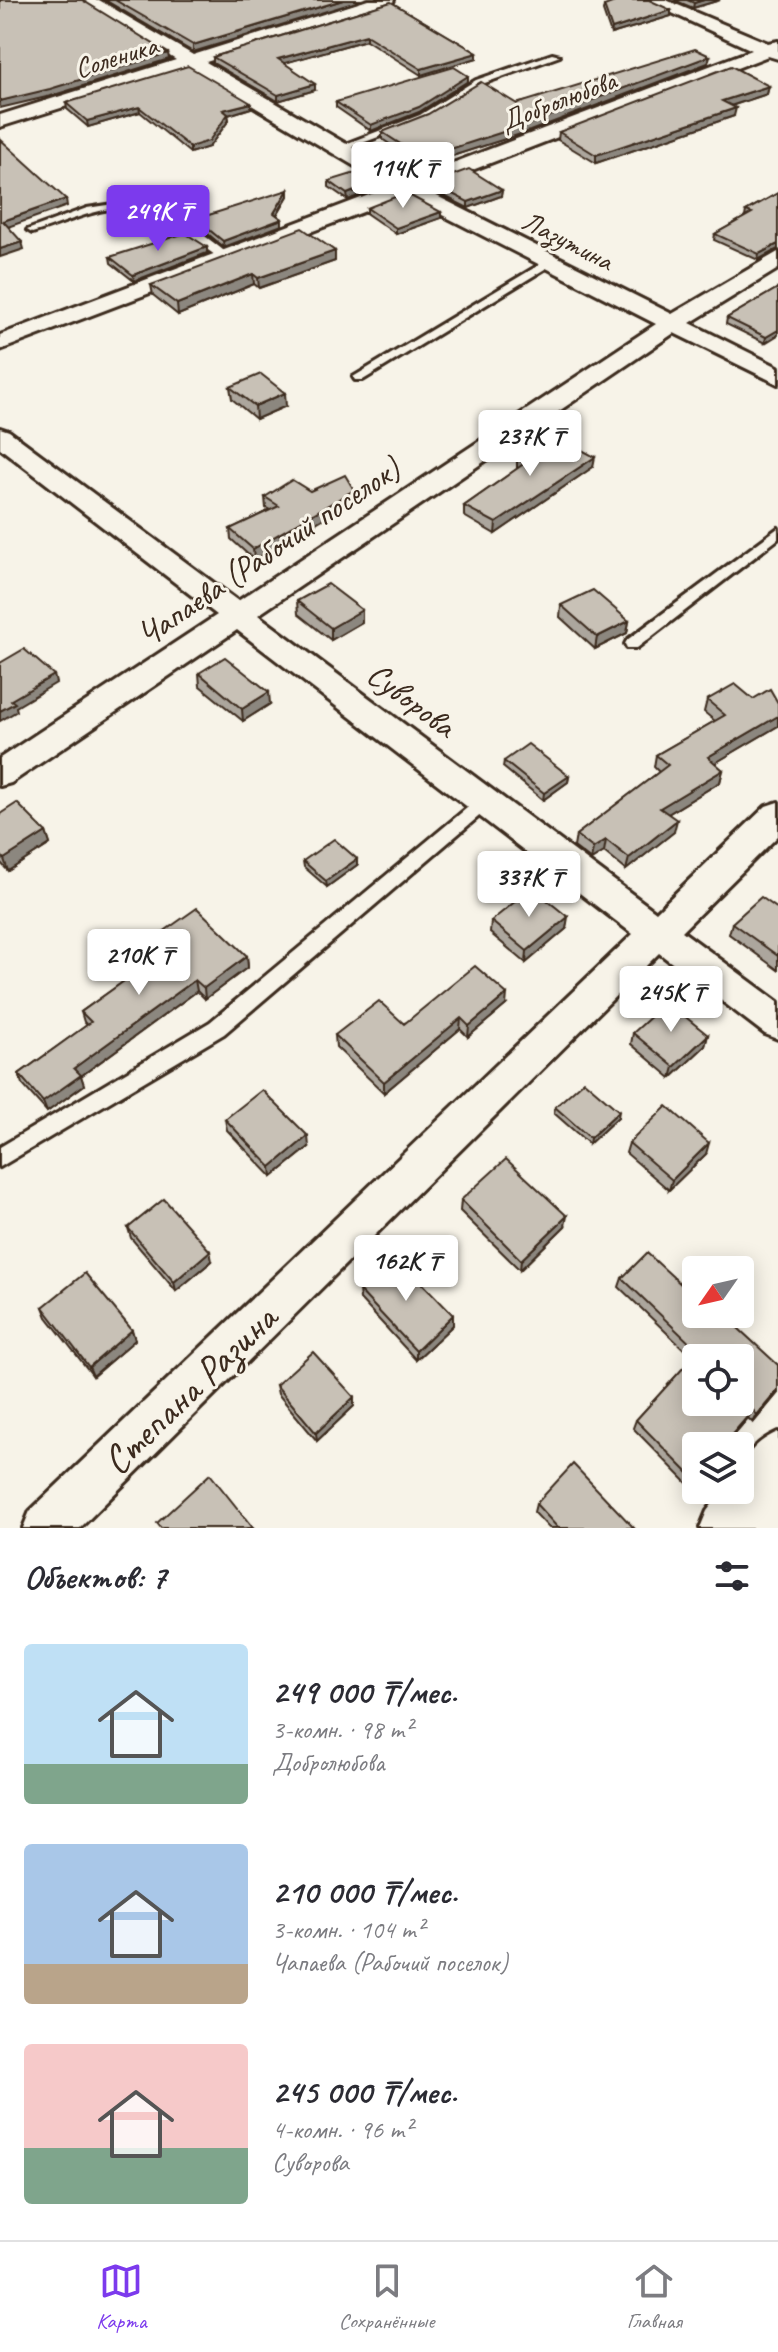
<!DOCTYPE html>
<html lang="ru">
<meta charset="utf-8">
<style>
:root{--surface:#fff;--page:#f2f2f3;--text:#2b2b33;--muted:#7c7c81;--line:#e1e1e2;--accent:#7c3aed}
body{margin:0;font-family:Caveat,sans-serif;background:var(--page);color:var(--text);height:100vh;display:flex;flex-direction:column;font-size:30px;white-space:nowrap}
*{box-sizing:border-box;margin:0}
p{font-size:26px;color:var(--muted)}
.icon{flex:none;width:44px;height:44px;fill:none;stroke:currentColor;stroke-width:2;stroke-linecap:round;stroke-linejoin:round}
.map{position:relative;height:1528px;overflow:hidden}
.side{display:flex;flex-direction:column;background:var(--surface);flex:1}
.side>*{flex:none}
.needle{width:52px;rotate:236deg}
.fabs{position:absolute;left:682px;top:1256px;display:grid;gap:16px}
.fabs a{display:grid;place-items:center;width:72px;height:72px;border-radius:8px;background:var(--surface);box-shadow:0 4px 20px #0003;font-size:40px}
.price{position:absolute;translate:-50% -68px;padding:0 18px;border-radius:8px;background:#fff;color:#222;font-size:26px;line-height:52px;filter:drop-shadow(0 2px 4px #0008)}
.price::after{content:'';position:absolute;left:50%;top:48px;width:24px;height:18px;margin-left:-12px;background:inherit;clip-path:polygon(0 0,100% 0,50% 100%)}
.price.on{background:var(--accent);color:#fff}
ul{padding:0;list-style:none}
li{display:flex;align-items:center;gap:24px;height:200px;padding:0 24px}
li span{display:grid;place-items:center;flex:none;width:224px;height:160px;border-radius:8px;color:#555}
li>.icon{margin-inline-start:auto}
span .icon{width:96px;height:96px;fill:#fffc;stroke-width:1}
li b{font-size:34px}
h2{display:flex;justify-content:space-between;align-items:center;height:96px;padding:0 24px;font-size:34px}
.tabs{display:flex;justify-content:space-around;align-items:center;height:112px;border-top:2px solid var(--line);background:var(--surface);font-size:22px;color:var(--muted)}
.tabs a{display:grid;justify-items:center;gap:4px}
.tabs .on{color:var(--accent)}
.map>svg:first-child{display:block}
</style>
<div class="map">
<svg width="778" height="1528" viewBox="0 0 778 1528">
<rect width="100%" height="100%" fill="#f7f3e8"/>
<filter id="ink" filterUnits="userSpaceOnUse"><feTurbulence type="fractalNoise" baseFrequency=".0125" numOctaves="2"/><feDisplacementMap in="SourceGraphic" scale="16" xChannelSelector="R" yChannelSelector="G"/><feConvolveMatrix kernelMatrix="1 2 1 2 8 2 1 2 1" color-interpolation-filters="sRGB"/></filter>
<g filter="url(#ink)">
<g fill="none" stroke-linecap="round" stroke-linejoin="round">
<!-- lane casing -->
<g stroke="#3b2a1e" stroke-width="6">
<g id="lane">
<polygon points="552,54 560,56 482,84 426,119 344,150 335,148 420,115 476,80"/>
<path d="M127,202C163,208 204,232 231,257L221,259C186,236 149,202 104,210C79,215 56,226 32,233L27,230L87,208Z"/>
<polygon points="549,259 555,262 553,264 363,380 355,380 353,377"/>
<polygon points="778,528 778,539 637,648 627,648 625,644 627,640"/>
<polygon points="485,796 491,798 493,802 491,806 224,1034 0,1167 0,1147 210,1022 479,798"/>
</g>
</g>
<!-- street casing -->
<g stroke="#3b2a1e" stroke-width="6">
<g id="street">
<polygon points="79,0 99,0 193,55 368,0 394,0 392,4 206,62 408,180 752,50 644,0 666,0 768,43 778,41 778,59 768,56 423,189 672,314 778,252 778,269 690,323 778,367 778,384 674,333 258,615 656,912 766,806 778,802 778,836 682,931 778,1002 778,1039 765,1034 659,953 80,1528 23,1528 30,1511 633,934 237,630 11,783 0,786 0,758 217,615 0,448 0,428 9,431 238,601 656,324 405,196 0,350 0,335 390,187 189,68 0,127 0,115 176,60"/>
<path d="M778,1432V1528H700L707,1511L723,1490H740C740,1461 751,1444 778,1432Z"/>
</g>
</g>
<!-- lane -->
<use href="#lane" fill="#f7f3e8" fill-rule="evenodd"/>
<!-- street -->
<use href="#street" fill="#f7f3e8" fill-rule="evenodd"/>
</g>
<!-- wall -->
<g fill="#aca69d" stroke="#3b2a1e" stroke-width="2">
<polygon points="105,0 363,0 193,52"/>
<polygon points="674,0 720,0 693,8"/>
<polygon points="391,2 477,53 477,58 421,75 366,40 284,63 315,90 278,101 213,63 213,57"/>
<polygon points="604,6 671,16 611,34 603,11"/>
<polygon points="708,63 530,131 449,157 449,161 408,177 392,167 392,160 406,155 382,139 382,132"/>
<polygon points="468,76 468,81 419,112 371,131 336,107 336,102"/>
<polygon points="769,86 767,94 731,106 734,116 596,163 558,140 559,132"/>
<polygon points="66,103 251,103 251,108 228,115 229,120 209,147 190,153 140,112 88,127 67,109"/>
<polygon points="383,180 383,186 348,200 329,187 329,181"/>
<polygon points="431,183 502,190 501,196 468,208 430,189"/>
<polygon points="778,193 778,249 758,260 714,240 715,234 745,217 746,211"/>
<polygon points="288,196 277,215 282,219 282,225 224,247 197,225 196,219"/>
<polygon points="367,208 441,218 396,234 367,214"/>
<polygon points="207,247 207,253 134,281 111,263 110,257"/>
<polygon points="335,251 335,261 259,288 254,284 178,315 153,295 151,285"/>
<polygon points="778,288 765,343 726,324 727,318"/>
<polygon points="230,387 286,406 256,419 232,399"/>
<polygon points="517,459 593,467 495,534 464,516 464,506 517,469"/>
<polygon points="310,491 354,500 254,560 231,539 230,529 270,510 266,508 265,497"/>
<polygon points="297,601 362,610 362,622 331,640 298,614"/>
<polygon points="561,605 629,621 627,633 595,649 560,617"/>
<polygon points="199,673 270,704 243,721 200,686"/>
<polygon points="753,699 778,703 778,726 715,763 723,770 720,782 668,814 674,832 626,870 604,852 591,860 574,847 576,835 659,772 654,767 656,755 715,721 704,712 707,700"/>
<polygon points="504,761 569,776 568,782 543,800 503,767"/>
<polygon points="0,814 46,832 50,844 8,871 0,862"/>
<polygon points="303,861 357,865 327,887 304,867"/>
<polygon points="778,909 778,970 729,934 732,923"/>
<polygon points="491,921 566,929 526,963 490,933"/>
<polygon points="153,939 247,956 248,967 205,999 197,991 81,1076 84,1085 47,1112 22,1084 19,1074 87,1025 84,1022 81,1012 161,955 156,949"/>
<polygon points="506,1005 468,1037 460,1029 384,1093 336,1047 335,1035"/>
<polygon points="633,1033 708,1035 705,1046 671,1078 631,1044"/>
<polygon points="555,1107 618,1117 589,1144 554,1113"/>
<polygon points="225,1119 309,1147 272,1177 227,1130"/>
<polygon points="629,1143 706,1154 669,1190 626,1153"/>
<polygon points="461,1200 565,1226 520,1270 460,1211"/>
<polygon points="128,1228 212,1261 176,1291 131,1238"/>
<polygon points="622,1278 721,1322 778,1365 778,1393 753,1423 748,1418 690,1486 633,1428 636,1420 689,1362 691,1356 619,1287"/>
<polygon points="359,1290 453,1315 453,1325 416,1360 360,1299"/>
<polygon points="43,1307 132,1330 135,1340 93,1376 47,1317"/>
<polygon points="276,1385 354,1397 354,1406 317,1441 278,1394"/>
<polygon points="536,1504 634,1528 549,1528 534,1512"/>
</g>
<!-- shaded-wall -->
<g fill="#8c877f" stroke="#3b2a1e" stroke-width="2">
<polygon points="343,0 363,0 193,52 193,45"/>
<polygon points="704,0 720,0 693,8 694,3"/>
<polygon points="671,10 671,16 611,34 612,29"/>
<polygon points="366,35 366,40 278,65 278,59"/>
<polygon points="168,53 169,59 51,96 0,108 0,101"/>
<polygon points="477,53 477,58 421,75 421,69"/>
<polygon points="710,56 708,63 530,131 449,157 449,161 408,177 408,169 444,151"/>
<polygon points="468,76 468,81 419,112 371,131 371,125"/>
<polygon points="315,84 315,90 278,101 278,95"/>
<polygon points="769,86 767,94 721,109 722,101"/>
<polygon points="251,103 251,108 228,115 229,120 209,147 190,153 190,147 223,110"/>
<polygon points="139,107 140,112 88,127 87,121"/>
<polygon points="736,108 734,116 596,163 596,155"/>
<polygon points="383,180 383,186 348,200 347,194"/>
<polygon points="288,190 288,196 274,219 274,213"/>
<polygon points="502,190 501,196 468,208 468,202"/>
<polygon points="66,199 67,206 5,228 3,221"/>
<polygon points="441,212 441,218 396,234 396,228"/>
<polygon points="282,219 282,225 224,247 223,241"/>
<polygon points="22,242 24,249 0,257 0,249"/>
<polygon points="778,244 778,249 758,260 759,254"/>
<polygon points="207,247 207,253 134,281 133,275"/>
<polygon points="335,251 335,261 259,288 258,278"/>
<polygon points="253,274 254,284 178,315 177,304"/>
<polygon points="778,330 778,335 765,343 766,337"/>
<polygon points="285,393 286,406 256,419 255,406"/>
<polygon points="595,457 593,467 495,534 496,523"/>
<polygon points="354,490 354,500 254,560 253,549"/>
<polygon points="362,610 362,622 331,640 331,628"/>
<polygon points="629,621 627,633 595,649 597,637"/>
<polygon points="54,675 56,683 16,707 17,711 0,721 0,711 11,700"/>
<polygon points="269,692 270,704 243,721 242,709"/>
<polygon points="778,716 778,726 705,769 708,757"/>
<polygon points="723,770 720,782 658,820 660,808"/>
<polygon points="569,776 568,782 543,800 544,793"/>
<polygon points="677,820 674,832 626,870 629,858"/>
<polygon points="46,832 50,844 8,871 4,859"/>
<polygon points="606,840 604,852 591,860 593,848"/>
<polygon points="357,859 357,865 327,887 326,881"/>
<polygon points="568,917 566,929 526,963 527,951"/>
<polygon points="247,956 248,967 205,999 204,988"/>
<polygon points="195,980 197,991 81,1076 84,1085 47,1112 43,1102 74,1068"/>
<polygon points="507,994 506,1005 468,1037 469,1026"/>
<polygon points="461,1018 460,1029 384,1093 384,1082"/>
<polygon points="708,1035 705,1046 671,1078 674,1067"/>
<polygon points="619,1111 618,1117 589,1144 590,1138"/>
<polygon points="308,1136 309,1147 272,1177 271,1167"/>
<polygon points="709,1143 706,1154 669,1190 672,1180"/>
<polygon points="567,1216 565,1226 520,1270 521,1260"/>
<polygon points="210,1251 212,1261 176,1291 174,1282"/>
<polygon points="453,1315 453,1325 416,1360 416,1351"/>
<polygon points="132,1330 135,1340 93,1376 89,1367"/>
<polygon points="778,1390 778,1393 753,1423 757,1415"/>
<polygon points="354,1397 354,1406 317,1441 316,1433"/>
<polygon points="753,1410 748,1418 724,1446 722,1446"/>
</g>
<!-- building -->
<g fill="#c8c1b6" stroke="#3b2a1e" stroke-width="2" fill-rule="evenodd">
<polygon points="0,0 82,0 168,53 50,89 0,101"/>
<polygon points="115,0 343,0 193,45"/>
<polygon points="620,0 649,0 671,10 612,29 604,6"/>
<polygon points="687,0 704,0 694,3"/>
<polygon points="391,2 477,53 421,69 366,35 278,59 315,84 278,95 213,57"/>
<polygon points="695,49 710,56 531,123 444,151 449,154 408,169 392,160 414,153 382,132 428,114 481,82 517,104"/>
<polygon points="188,66 251,103 223,110 228,114 209,141 190,147 139,107 87,121 66,103"/>
<polygon points="731,66 769,86 722,101 736,108 596,155 559,132"/>
<polygon points="454,67 468,76 419,107 371,125 336,102"/>
<polygon points="0,139 66,199 3,221 22,242 0,249"/>
<polygon points="469,169 502,190 468,202 431,183"/>
<polygon points="365,170 383,180 347,194 329,181"/>
<polygon points="288,190 274,213 282,219 223,241 196,219"/>
<polygon points="405,193 441,212 396,228 367,208"/>
<polygon points="778,193 778,244 759,254 715,234 752,213 746,211"/>
<polygon points="302,228 335,251 258,278 253,274 177,304 151,285"/>
<polygon points="185,233 207,247 133,275 110,257"/>
<polygon points="778,288 778,330 766,337 727,318"/>
<polygon points="261,374 285,393 255,406 230,387"/>
<polygon points="554,435 595,457 496,523 464,506 525,463 517,459"/>
<polygon points="345,475 354,490 253,549 230,529 279,506 265,497 292,480 310,491"/>
<polygon points="328,584 362,610 331,628 297,601"/>
<polygon points="593,590 629,621 597,637 561,605"/>
<polygon points="24,649 54,675 11,700 15,703 0,711 0,663"/>
<polygon points="225,657 269,692 242,709 199,673"/>
<polygon points="735,684 753,699 770,689 778,703 778,716 708,757 723,770 660,808 677,820 629,858 606,840 593,848 576,835 668,765 656,755 725,715 707,700"/>
<polygon points="528,744 569,776 544,793 504,761"/>
<polygon points="17,803 46,832 4,859 0,854 0,814"/>
<polygon points="334,839 357,859 326,881 303,861"/>
<polygon points="532,888 568,917 527,951 491,921"/>
<polygon points="761,897 778,909 778,956 732,923"/>
<polygon points="197,908 247,956 204,988 195,980 74,1068 81,1075 43,1102 19,1074 91,1022 81,1012 166,951 153,939"/>
<polygon points="475,966 507,994 469,1026 461,1018 384,1082 335,1035 379,1001 404,1024"/>
<polygon points="667,1002 708,1035 674,1067 633,1033"/>
<polygon points="584,1081 619,1111 590,1138 555,1107"/>
<polygon points="262,1090 308,1136 271,1167 225,1119"/>
<polygon points="667,1106 709,1143 672,1180 629,1143"/>
<polygon points="506,1159 567,1216 521,1260 461,1200"/>
<polygon points="164,1199 210,1251 174,1282 128,1228"/>
<path d="M647,1253L696,1298V1314H713L721,1322L726,1317L778,1365V1390L757,1415L753,1410L722,1446H696V1475L693,1478L636,1420L695,1355L693,1353L696,1349L622,1278ZM696,1358H740V1402H696Z"/>
<polygon points="396,1256 453,1315 416,1351 359,1290"/>
<polygon points="85,1273 132,1330 89,1367 43,1307"/>
<polygon points="313,1352 354,1397 316,1433 276,1385"/>
<polygon points="573,1464 634,1528 558,1528 536,1504"/>
<polygon points="210,1474 253,1528 161,1528 157,1523"/>
</g>
</g>
<g text-anchor="middle" stroke-width="6" stroke-linejoin="round" paint-order="stroke">
<!-- far-street labels -->
<g font-size="28" fill="#3b2a1e" stroke="#f7f3e8">
<text transform="translate(116 56) rotate(-17)" y="10">Соленика</text>
<text transform="translate(558 100) rotate(-21)" y="10">Добролюбова</text>
<text transform="translate(568 240) rotate(27)" y="10">Лазутина</text>
</g>
<!-- street labels -->
<g font-size="34" fill="#3b2a1e" stroke="#f7f3e8">
<text transform="translate(268 551) rotate(-34)" y="12">Чапаева (Рабочий поселок)</text>
<text transform="translate(412 699) rotate(37)" y="12">Суворова</text>
</g>
<!-- near-street labels -->
<g font-size="40" fill="#3b2a1e" stroke="#f7f3e8">
<text transform="translate(189 1389) rotate(-44)" y="14">Степана Разина</text>
</g>
</g>
</svg>
<div class="fabs">
<a><svg class="needle" viewBox="-14 -14 28 28"><path d="M0-13l5 13h-10z" fill="#e53935"/><path d="M0 13l5-13h-10z" fill="#7c7c81"/></svg></a>
<a><svg class="icon" aria-label="locate" viewBox="0 0 24 24"><circle cx="12" cy="12" r="6"/><path d="M12 2v4M12 18v4M2 12h4M18 12h4"/></svg></a>
<a><svg class="icon" aria-label="layers" viewBox="0 0 24 24"><path d="M12 4l9 5-9 5-9-5zM3 14l9 5 9-5"/></svg></a>
</div>
<b class="price" style="left:403px;top:210px">114K ₸</b>
<b class="price on" style="left:158px;top:253px">249K ₸</b>
<b class="price" style="left:530px;top:478px">237K ₸</b>
<b class="price" style="left:529px;top:919px">337K ₸</b>
<b class="price" style="left:139px;top:997px">210K ₸</b>
<b class="price" style="left:671px;top:1034px">245K ₸</b>
<b class="price" style="left:406px;top:1303px">162K ₸</b>
</div>
<section class="side">
<h2>Объектов: 7<svg class="icon" aria-label="filters" viewBox="0 0 24 24"><path d="M4 7h16M4 17h16"/><circle cx="9" cy="7" r="2"/><circle cx="15" cy="17" r="2"/></svg></h2>
<ul>
<li><span style="background:linear-gradient(#bfe0f5 75%,#7fa58c 0)"><svg class="icon" aria-label="home" viewBox="0 0 24 24"><path d="M3 11l9-7 9 7M6 9v11h12V9"/></svg></span><div><b>249 000 ₸/мес.</b><p>3-комн. · 98 m²</p><p>Добролюбова</p></div></li>
<li><span style="background:linear-gradient(#a9c7e8 75%,#b9a48a 0)"><svg class="icon" aria-label="home" viewBox="0 0 24 24"><path d="M3 11l9-7 9 7M6 9v11h12V9"/></svg></span><div><b>210 000 ₸/мес.</b><p>3-комн. · 104 m²</p><p>Чапаева (Рабочий поселок)</p></div></li>
<li><span style="background:linear-gradient(#f6c9c9 65%,#7fa58c 0)"><svg class="icon" aria-label="home" viewBox="0 0 24 24"><path d="M3 11l9-7 9 7M6 9v11h12V9"/></svg></span><div><b>245 000 ₸/мес.</b><p>4-комн. · 96 m²</p><p>Суворова</p></div></li>
</ul>
</section>
<nav class="tabs">
<a class="on"><svg class="icon" aria-label="map" viewBox="0 0 24 24"><path d="M3 6l6-2 6 2 6-2v14l-6 2-6-2-6 2zM9 4v14M15 6v14"/></svg>Карта</a>
<a><svg class="icon" aria-label="saved" viewBox="0 0 24 24"><path d="M7 4h10v16l-5-4-5 4z"/></svg>Сохранённые</a>
<a><svg class="icon" aria-label="home" viewBox="0 0 24 24"><path d="M3 11l9-7 9 7M6 9v11h12V9"/></svg>Главная</a>
</nav>
